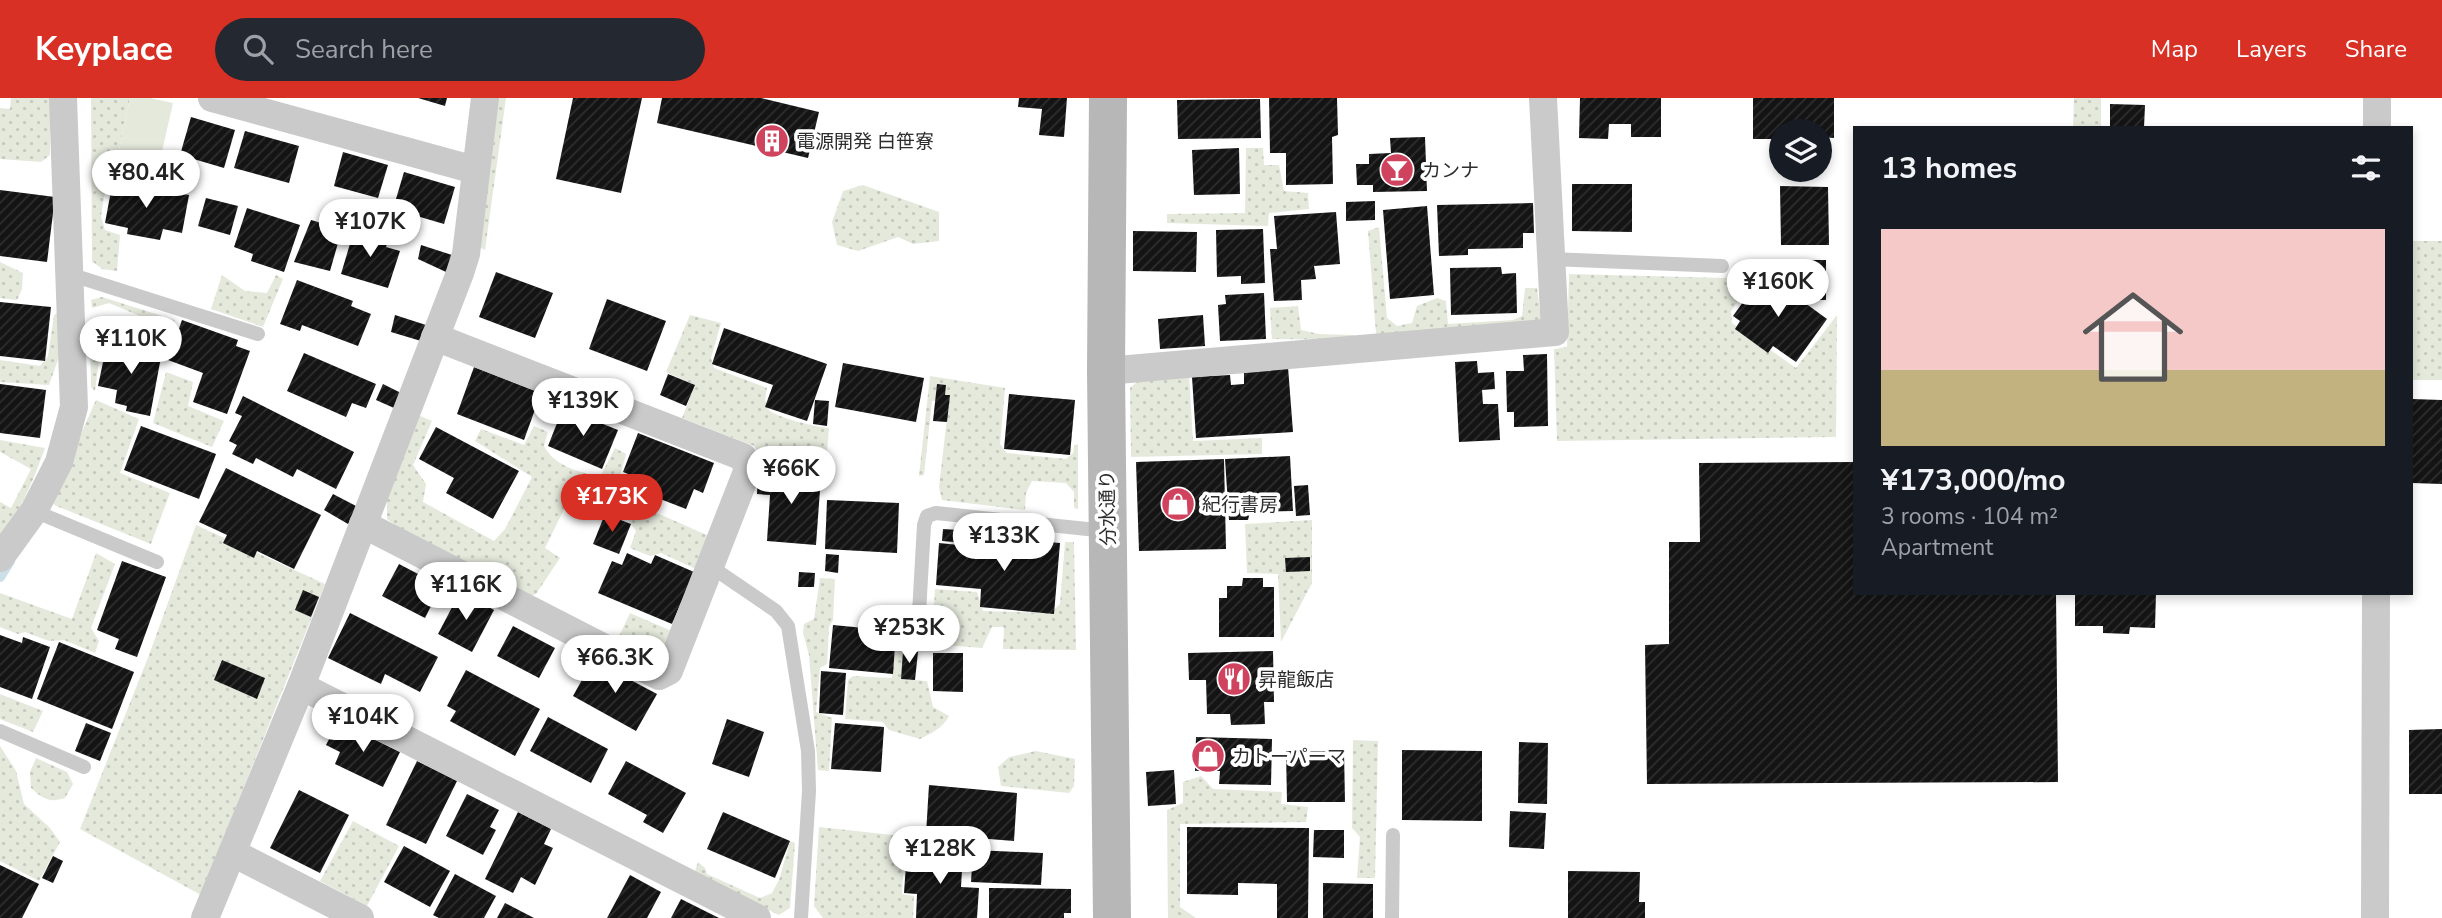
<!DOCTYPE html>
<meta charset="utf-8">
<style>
:root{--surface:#171b24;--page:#242831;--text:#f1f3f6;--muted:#9ea1a6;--accent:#d93025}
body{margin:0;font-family:"Nunito Sans","Noto Sans JP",sans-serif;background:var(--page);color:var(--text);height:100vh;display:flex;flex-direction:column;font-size:26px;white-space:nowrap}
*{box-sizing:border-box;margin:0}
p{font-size:23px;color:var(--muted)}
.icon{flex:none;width:38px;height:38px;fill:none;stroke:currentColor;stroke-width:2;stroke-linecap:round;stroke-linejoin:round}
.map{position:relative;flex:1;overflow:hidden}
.sheet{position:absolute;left:1853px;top:28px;width:560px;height:469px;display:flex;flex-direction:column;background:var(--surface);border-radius:0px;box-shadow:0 4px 10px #0003}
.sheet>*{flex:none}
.fabs{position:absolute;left:1769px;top:21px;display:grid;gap:14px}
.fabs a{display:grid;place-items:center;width:63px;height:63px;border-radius:50%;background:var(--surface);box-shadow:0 4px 10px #0003;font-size:35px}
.price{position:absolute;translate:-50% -60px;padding:0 16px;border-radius:24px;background:#fff;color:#222;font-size:23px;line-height:46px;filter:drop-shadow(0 2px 4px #0008)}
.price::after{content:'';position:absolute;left:50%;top:42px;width:21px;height:16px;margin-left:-10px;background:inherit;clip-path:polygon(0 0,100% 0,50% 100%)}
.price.on{background:var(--accent);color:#fff}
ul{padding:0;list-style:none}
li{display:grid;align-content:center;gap:14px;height:371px;padding:0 28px}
li span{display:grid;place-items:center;height:217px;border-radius:0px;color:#555}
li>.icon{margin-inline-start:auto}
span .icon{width:126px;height:126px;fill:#fffc;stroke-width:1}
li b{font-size:30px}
h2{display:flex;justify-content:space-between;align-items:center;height:84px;padding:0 28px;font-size:30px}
header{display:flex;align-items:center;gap:42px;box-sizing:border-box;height:98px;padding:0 35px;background:var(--accent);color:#fff}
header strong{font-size:33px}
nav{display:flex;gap:38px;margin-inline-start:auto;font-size:24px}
.search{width:490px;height:63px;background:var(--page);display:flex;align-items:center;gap:18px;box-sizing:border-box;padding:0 24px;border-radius:38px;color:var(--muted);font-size:26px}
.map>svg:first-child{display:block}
</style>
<header>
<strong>Keyplace</strong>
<div class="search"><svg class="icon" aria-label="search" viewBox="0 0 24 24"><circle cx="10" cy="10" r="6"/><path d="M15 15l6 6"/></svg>Search here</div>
<nav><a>Map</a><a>Layers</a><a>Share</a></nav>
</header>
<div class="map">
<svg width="2442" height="820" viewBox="0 0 2442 820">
<defs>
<pattern id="grass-dots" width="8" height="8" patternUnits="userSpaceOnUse" patternTransform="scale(1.75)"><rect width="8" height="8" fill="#e4e9dc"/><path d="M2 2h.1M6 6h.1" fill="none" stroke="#c4c8bd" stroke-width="1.8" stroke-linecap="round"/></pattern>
<pattern id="building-hatch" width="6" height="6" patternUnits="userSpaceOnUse" patternTransform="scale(1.75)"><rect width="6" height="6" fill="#141414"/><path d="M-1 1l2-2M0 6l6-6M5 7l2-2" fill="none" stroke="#2e2e2e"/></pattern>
</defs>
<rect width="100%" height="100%" fill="#fff"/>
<!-- grass -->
<g fill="url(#grass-dots)">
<polygon points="11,0 50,0 50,57 41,64 0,61 0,10 10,11"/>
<polygon points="91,0 130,0 115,71 108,76 101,118 105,132 120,137 117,173 102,171 92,163"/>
<polygon points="498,0 506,0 485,152 479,149"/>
<polygon points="2074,0 2101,0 2101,30 2073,30"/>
<polygon points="1246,50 1263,50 1264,67 1279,67 1284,93 1308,95 1309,111 1269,115 1268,128 1167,125 1167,116 1245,115"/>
<polygon points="863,87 939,114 939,143 913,146 898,139 858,153 837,147 832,124 843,93"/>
<polygon points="1379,129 1387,220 1397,228 1412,225 1417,208 1437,200 1446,203 1448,226 1513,222 1522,218 1525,190 1537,190 1542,228 1376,236 1368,133"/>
<rect x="2412" y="143" width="30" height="139"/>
<polygon points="1752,161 1788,161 1790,174 1799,195 1771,173 1759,175 1731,213 1732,225 1796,270 1837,217 1836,339 1557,343 1554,251 1567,249 1569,176 1726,180 1745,174"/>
<polygon points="0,164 23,175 22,191 17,202 0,200"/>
<polygon points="222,177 245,193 267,195 276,177 283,181 263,229 211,211"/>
<polygon points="102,199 175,222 164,254 110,241 100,254 95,293 91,289 90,232 106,229 153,244 159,226 109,205 92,210 91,202"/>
<polygon points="1298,208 1301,232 1319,236 1354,237 1354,242 1272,241 1270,210"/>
<polygon points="60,213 59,259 49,287 0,284 0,262 40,268 48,258 54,217"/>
<path d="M690,217L721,225L711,260L714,270L767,290C766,297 763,306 769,312C777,320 817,329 829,330L825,376L759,368V359L754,348L682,320L695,287L666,274Z"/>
<polygon points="166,274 193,284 188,308 224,323 212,349 153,325"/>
<polygon points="1189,277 1193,343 1262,340 1262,356 1131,359 1130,290 1139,282"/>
<polygon points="930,278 1005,290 1000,346 1007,355 1066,361 1073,355 1074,348 1078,346 1078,411 1074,410 1074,394 1066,385 1032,383 1026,395 1025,412 942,402 939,389 949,303 932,303 924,377 919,378"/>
<polygon points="96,302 139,321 120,375 170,395 151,446 54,407 52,401"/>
<path d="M418,317L432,323L413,367L426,386L423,404L494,443L505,431L532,379L475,343L481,331L524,347L534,328L548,334L544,348C554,368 579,374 600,379L615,350L626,356L618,385L648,411L709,438L696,471L661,455L650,458L630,450L636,433L625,418L572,395L545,450L560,460L536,496L528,499L401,432L387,421V400Z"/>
<path d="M0,342L45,350C33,384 20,413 0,443V404L11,410L31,371L0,354Z"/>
<polygon points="1312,422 1312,485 1281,544 1278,476 1247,475 1245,426"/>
<polygon points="196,427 325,486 201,797 80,731 149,557"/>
<polygon points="1065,444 1074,444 1076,552 1003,551 1004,529 992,529 982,550 932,546 935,491 977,494 983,513 1050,515 1060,506"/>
<polygon points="96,455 115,466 91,530 99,543 95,555 64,542 49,543 25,534 18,536 0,529 0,495 72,521"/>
<polygon points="820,480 835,481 833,522 829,529 827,566 820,570 816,614 832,620 829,673 818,672 809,557 803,535 804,526 814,521"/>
<polygon points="630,515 674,534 666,557 653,562 616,545"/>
<path d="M894,551L903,553L901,581L927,583L933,609L949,618C943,630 932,635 920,641L889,632L883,624L845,621L848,582L853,578L892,580Z"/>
<polygon points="0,596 43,613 33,634 0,621"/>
<polygon points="1353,642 1378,643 1375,780 1357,780 1360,739 1352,730"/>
<polygon points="0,648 16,673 24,706 50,730 60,744 39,783 0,763"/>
<polygon points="1036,653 1075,661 1074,688 1069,695 1001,688 998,669 1009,659"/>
<path d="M36,660L67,674L73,686L65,700C49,705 43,701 31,690L30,674Z"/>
<polygon points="1201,678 1213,691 1282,694 1281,706 1308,709 1306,724 1180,726 1180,809 1196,820 1168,820 1167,712 1183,705 1183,684"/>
<polygon points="353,723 399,748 367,808 320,783"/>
<polygon points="819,729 957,744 958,753 905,747 902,796 914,798 913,820 823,820 814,808"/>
<polygon points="790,743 795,745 790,810 779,817 694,776 698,764 705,770 707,776 760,800 772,795 779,782"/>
</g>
<!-- green -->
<polygon fill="#e4e9dc" points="130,0 150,0 173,5 156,80 115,71"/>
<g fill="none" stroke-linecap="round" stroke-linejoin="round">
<!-- stream -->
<polyline stroke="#cadfe7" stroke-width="10" points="0,479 10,463"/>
</g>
<!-- building -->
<g fill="url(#building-hatch)">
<polygon points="418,0 447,0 445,8"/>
<polygon points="573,0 642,0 621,95 556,81"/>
<polygon points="662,0 761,0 819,14 808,60 657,25"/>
<polygon points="1019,0 1067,0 1064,39 1039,37 1042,11 1018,9"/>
<polygon points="1269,0 1337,0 1338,37 1332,39 1333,86 1286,87 1286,55 1270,55"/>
<polygon points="1580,0 1661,0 1661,39 1631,39 1631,26 1609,26 1608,41 1579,40"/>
<polygon points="1753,0 1834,0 1834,40 1820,39 1820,33 1805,33 1805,27 1782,27 1782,41 1753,41"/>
<polygon points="1260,1 1261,40 1178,41 1177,2"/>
<polygon points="2110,6 2145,7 2144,30 2110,30"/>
<polygon points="191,19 235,32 224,70 180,57"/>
<polygon points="245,33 299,48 289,85 234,70"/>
<polygon points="1425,39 1427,93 1373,94 1373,87 1357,87 1356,66 1369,66 1369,56 1391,55 1390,40"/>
<polygon points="1239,50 1240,96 1194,97 1192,52"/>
<polygon points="343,54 388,67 378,100 334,88"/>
<polygon points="404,74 455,89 444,126 393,111"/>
<polygon points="113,82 189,97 182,135 163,131 160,142 127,136 128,130 105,125"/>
<polygon points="1572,86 1632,86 1632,134 1572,133"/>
<polygon points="1780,88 1828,89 1829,147 1781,147"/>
<polygon points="0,92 55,99 47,164 0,158"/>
<polygon points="206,100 238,108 230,137 198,128"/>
<polygon points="1375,103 1375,122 1346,123 1346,104"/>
<polygon points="1533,105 1534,135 1523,135 1523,150 1468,151 1468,157 1439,158 1437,107"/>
<polygon points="1427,108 1434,197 1390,201 1383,112"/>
<polygon points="247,110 300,127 284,174 251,163 253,156 234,149"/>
<polygon points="1336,114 1340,166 1314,168 1316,181 1301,182 1302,202 1274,203 1270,151 1277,151 1274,118"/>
<polygon points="311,122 342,131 330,173 294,164"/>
<polygon points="355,129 389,140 386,149 400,153 388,190 341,176"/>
<polygon points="1263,131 1265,185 1241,186 1241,178 1217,179 1216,132"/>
<polygon points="1133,133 1197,134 1196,174 1133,173"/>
<polygon points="421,147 452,157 446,174 418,161"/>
<polygon points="1795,162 1826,162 1826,202 1814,202 1814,190 1807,190 1807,177 1794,177"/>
<polygon points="1501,169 1502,176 1516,175 1517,215 1451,217 1450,170"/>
<polygon points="496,174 553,195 535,240 479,219"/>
<polygon points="1764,175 1827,221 1796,264 1773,248 1768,255 1735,231 1740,223 1733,218"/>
<polygon points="297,182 353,203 351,208 371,216 358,248 302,227 300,233 280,226"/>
<polygon points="1264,195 1266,241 1220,243 1218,207 1226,206 1225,197"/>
<polygon points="607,201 666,223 647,273 589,251"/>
<polygon points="0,204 51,209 45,263 0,258"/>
<polygon points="395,217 426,227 421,243 391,234"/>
<polygon points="1203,217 1205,248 1160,251 1158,221"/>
<polygon points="182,222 238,242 236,248 250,253 227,316 193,304 203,275 168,262"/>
<polygon points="724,230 827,266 807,323 765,309 773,287 712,266"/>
<polygon points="119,243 145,248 144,255 161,259 150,318 126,313 127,308 115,305 117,292 98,288 106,250 117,252"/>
<polygon points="304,255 376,286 366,310 352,305 346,319 287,293"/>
<polygon points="1547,256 1548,328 1514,329 1514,314 1507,314 1506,273 1524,273 1523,257"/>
<polygon points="1477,263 1478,275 1494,274 1495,291 1482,292 1483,306 1498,306 1500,342 1459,344 1455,264"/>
<polygon points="843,265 924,280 916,324 835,309"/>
<polygon points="474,269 541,295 524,342 457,316"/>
<polygon points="1288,269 1293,334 1196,340 1192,279 1230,277 1231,287 1244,286 1244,271"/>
<polygon points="668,276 695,287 686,308 660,297"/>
<polygon points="0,286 46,292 40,340 0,335"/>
<polygon points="383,286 401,295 394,310 376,302"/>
<polygon points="937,286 946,287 945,297 950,297 947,324 933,323"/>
<polygon points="1009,296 1075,302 1070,357 1004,351"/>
<polygon points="243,298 354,354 336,391 297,371 293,379 256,360 253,366 232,356 237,347 229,343 242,318 235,315"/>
<polygon points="2412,301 2442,302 2442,386 2412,385"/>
<polygon points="815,302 829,303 827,328 813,326"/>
<polygon points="563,310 618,332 602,371 548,348"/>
<polygon points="141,328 216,356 199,401 124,372"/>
<polygon points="436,329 519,373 493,421 446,395 454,380 419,361"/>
<polygon points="638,335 714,365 703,395 694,391 686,411 637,392 641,381 623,374"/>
<polygon points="1290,358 1293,413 1250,414 1248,422 1229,422 1225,361"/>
<polygon points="1224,361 1226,451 1139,453 1136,364"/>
<polygon points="1855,364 1855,495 2056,495 2058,684 1647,686 1645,547 1669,546 1669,444 1700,444 1699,365"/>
<polygon points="226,370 321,417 294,471 257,453 254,460 223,445 227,437 199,424"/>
<polygon points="758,373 821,378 816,447 767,443 770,397 757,396"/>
<polygon points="1308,387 1310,417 1296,418 1294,388"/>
<polygon points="333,396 358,409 348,426 324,412"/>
<polygon points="827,402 899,405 897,455 825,451"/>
<polygon points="605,416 631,426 619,456 593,446"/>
<polygon points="943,431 990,434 989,447 942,443"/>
<polygon points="1000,440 1060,445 1054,516 980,509 981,491 936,487 939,445 999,451"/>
<polygon points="627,455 651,466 655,457 694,474 672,526 598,495 612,463 622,467"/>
<polygon points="826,456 839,457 838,475 825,473"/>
<polygon points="1310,459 1310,473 1286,474 1285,460"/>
<polygon points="122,463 166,479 137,559 115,551 119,541 97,532"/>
<polygon points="399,466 441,488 425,520 382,498"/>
<polygon points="799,474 815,475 814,489 798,489"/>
<polygon points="1243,480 1263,480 1263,489 1274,489 1274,539 1219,539 1219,500 1227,500 1227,488 1242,488"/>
<polygon points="303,492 319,499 311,519 295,512"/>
<polygon points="460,494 494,512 472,554 438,536"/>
<polygon points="2075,495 2156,495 2155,530 2130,529 2129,536 2103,535 2103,528 2075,528"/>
<polygon points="350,515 438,559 420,594 385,576 381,586 328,560"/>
<polygon points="833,527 896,533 893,576 829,570"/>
<polygon points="513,528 555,550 539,580 497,558"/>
<polygon points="0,537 22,545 23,539 50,549 32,601 0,589"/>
<polygon points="59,544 134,574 112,631 37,601"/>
<polygon points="903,553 918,554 915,582 901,581"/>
<polygon points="1273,553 1274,604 1264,604 1265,626 1231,627 1230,616 1207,616 1206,582 1189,582 1188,555"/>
<polygon points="933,555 963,555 963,594 933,593"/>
<polygon points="222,562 265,580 257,601 214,582"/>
<polygon points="593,562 657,596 636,633 573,598"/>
<polygon points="466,572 540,611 515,658 450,623 456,613 447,608"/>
<polygon points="821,573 846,575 843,617 819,615"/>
<polygon points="548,619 608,651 591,685 530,653"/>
<polygon points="727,621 764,634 749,679 712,666"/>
<polygon points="338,624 400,654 383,689 335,666 340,654 326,647"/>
<polygon points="86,625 111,635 100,663 75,653"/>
<polygon points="835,625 884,629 881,674 831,671"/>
<polygon points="2442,631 2442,696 2409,696 2409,632"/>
<polygon points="1196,639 1272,641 1271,687 1219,686 1220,673 1195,673"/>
<polygon points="1519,644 1548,645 1547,706 1518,705"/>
<polygon points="1402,652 1482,653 1482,723 1402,722"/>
<polygon points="1286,653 1344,653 1345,704 1287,704"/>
<polygon points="417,663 457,683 426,746 386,727"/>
<polygon points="626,663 686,695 663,735 643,724 647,717 608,696"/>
<polygon points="1174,672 1176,706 1148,708 1146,674"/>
<polygon points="929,687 1017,695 1014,743 926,736"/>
<polygon points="299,692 349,717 320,775 270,750"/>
<polygon points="467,696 499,712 490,729 496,732 483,757 446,738"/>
<polygon points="1510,713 1546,715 1544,751 1509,749"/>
<polygon points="518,714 551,731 544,746 553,750 535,787 521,779 513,795 485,781"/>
<polygon points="723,714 790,743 775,780 707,751"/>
<polygon points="1187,729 1309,730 1308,820 1277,820 1277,786 1238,785 1238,797 1187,796"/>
<polygon points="1314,732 1344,732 1344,760 1313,759"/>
<polygon points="404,748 450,773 430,809 384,784"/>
<polygon points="907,752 963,755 961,789 979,790 977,820 916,820 917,796 904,795"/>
<polygon points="973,752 1043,755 1041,787 971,784"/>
<polygon points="53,758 63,763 53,785 42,780"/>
<polygon points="0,767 39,786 22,820 0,820"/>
<polygon points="1568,773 1640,774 1639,804 1645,804 1645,820 1568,820"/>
<polygon points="455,776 496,798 484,820 439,820 433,817"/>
<polygon points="630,777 661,794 647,820 607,820"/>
<polygon points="1323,785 1373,786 1373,820 1323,820"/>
<polygon points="989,790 1071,791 1071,815 1064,815 1064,820 989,820"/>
<polygon points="681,801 719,820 671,820"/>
<polygon points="505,805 534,820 497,820"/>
</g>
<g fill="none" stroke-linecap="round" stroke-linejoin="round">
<!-- lane -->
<g stroke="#cacaca" stroke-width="14">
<polyline points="1551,161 1722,168"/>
<polyline points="69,176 258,236"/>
<polyline points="34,413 157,464"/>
<polyline points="710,468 776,513 788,528 808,653 809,693 801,820"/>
<polyline points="918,533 924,427 927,418 936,415 1106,433"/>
<polyline points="0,633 84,669"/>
<polyline points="1392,820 1393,737"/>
</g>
<!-- street -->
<g stroke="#cacaca" stroke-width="28">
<polyline points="212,0 475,72"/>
<polyline points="2377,30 2377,0"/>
<polyline points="1106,273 1555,234 1543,0"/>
<polyline points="363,426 659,578 669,573 748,371 743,359 435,239"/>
<polyline points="0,460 34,413 59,364 74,309 63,0"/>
<polyline points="301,588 757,820"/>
<polyline points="233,755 360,820"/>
<polyline points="205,820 301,588 460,175 466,156 485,0"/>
<polyline points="2375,820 2376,495"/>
</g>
<!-- secondary -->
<polyline stroke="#b7b7b7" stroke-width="38" points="1108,0 1106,273 1112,820"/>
</g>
<!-- icons -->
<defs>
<g id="building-disc" transform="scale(1.75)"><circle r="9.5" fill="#d0435e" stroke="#fff"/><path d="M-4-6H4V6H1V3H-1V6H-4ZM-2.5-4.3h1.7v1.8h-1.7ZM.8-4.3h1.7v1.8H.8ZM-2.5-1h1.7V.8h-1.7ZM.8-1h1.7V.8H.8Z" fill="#fff"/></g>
<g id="bar-disc" transform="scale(1.75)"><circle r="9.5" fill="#d0435e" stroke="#fff"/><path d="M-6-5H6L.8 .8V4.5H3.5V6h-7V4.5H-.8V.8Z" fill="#fff"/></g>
<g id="shop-disc" transform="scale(1.75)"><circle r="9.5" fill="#d0435e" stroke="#fff"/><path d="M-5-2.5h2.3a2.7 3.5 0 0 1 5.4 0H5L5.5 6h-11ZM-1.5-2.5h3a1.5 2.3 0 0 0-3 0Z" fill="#fff"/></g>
<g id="restaurant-disc" transform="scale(1.75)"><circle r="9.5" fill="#d0435e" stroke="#fff"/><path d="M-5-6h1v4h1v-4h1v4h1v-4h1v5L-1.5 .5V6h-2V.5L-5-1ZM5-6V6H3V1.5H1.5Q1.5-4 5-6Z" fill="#fff"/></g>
</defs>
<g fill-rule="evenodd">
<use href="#building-disc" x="772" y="43"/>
<use href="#bar-disc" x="1397" y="72"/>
<use href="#shop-disc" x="1178" y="406"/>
<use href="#restaurant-disc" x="1234" y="581"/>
<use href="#shop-disc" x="1208" y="658"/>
</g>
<g text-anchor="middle" stroke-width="7" stroke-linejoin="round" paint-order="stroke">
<!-- poi labels -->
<g font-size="19" fill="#2d2d2d" stroke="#fff" text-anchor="start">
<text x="796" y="50">電源開発 白笹寮</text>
<text x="1422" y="79">カンナ</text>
<text x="1202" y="413">紀行書房</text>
<text x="1258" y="588">昇龍飯店</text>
<text x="1232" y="665">カトーパーマ</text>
</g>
<!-- street labels -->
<g font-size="19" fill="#2d2d2d" stroke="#fff">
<text transform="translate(1107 410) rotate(-91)" y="7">分水通り</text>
</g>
</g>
</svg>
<div class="fabs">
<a><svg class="icon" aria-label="layers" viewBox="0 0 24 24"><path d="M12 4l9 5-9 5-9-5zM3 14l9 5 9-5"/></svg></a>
</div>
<b class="price" style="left:146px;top:112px">¥80.4K</b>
<b class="price" style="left:370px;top:161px">¥107K</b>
<b class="price" style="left:1778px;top:221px">¥160K</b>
<b class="price" style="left:131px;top:278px">¥110K</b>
<b class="price" style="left:583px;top:340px">¥139K</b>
<b class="price" style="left:791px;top:408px">¥66K</b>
<b class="price on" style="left:612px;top:436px">¥173K</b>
<b class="price" style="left:1004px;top:475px">¥133K</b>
<b class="price" style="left:466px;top:524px">¥116K</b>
<b class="price" style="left:909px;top:567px">¥253K</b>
<b class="price" style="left:615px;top:597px">¥66.3K</b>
<b class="price" style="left:363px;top:656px">¥104K</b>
<b class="price" style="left:940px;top:788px">¥128K</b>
<section class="sheet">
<h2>13 homes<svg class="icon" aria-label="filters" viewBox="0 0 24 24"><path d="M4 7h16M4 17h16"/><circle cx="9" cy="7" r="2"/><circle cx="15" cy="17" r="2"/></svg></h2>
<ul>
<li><span style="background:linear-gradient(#f6c9c9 65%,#c2b280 0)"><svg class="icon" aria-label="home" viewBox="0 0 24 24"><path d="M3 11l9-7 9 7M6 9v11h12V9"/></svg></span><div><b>¥173,000/mo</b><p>3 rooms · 104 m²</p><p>Apartment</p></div></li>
</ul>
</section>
</div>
